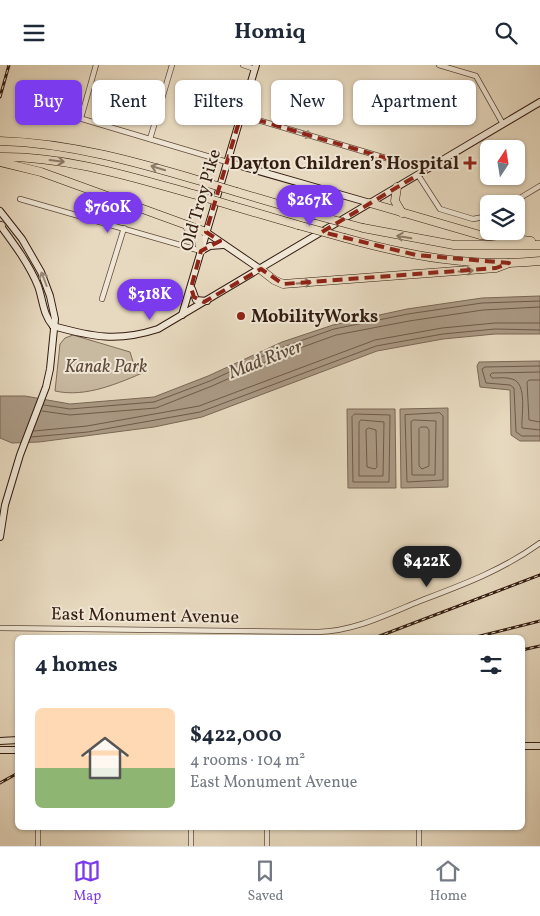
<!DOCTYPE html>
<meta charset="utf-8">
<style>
:root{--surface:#fff;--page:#f6f6f7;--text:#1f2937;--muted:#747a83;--line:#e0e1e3;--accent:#7c3aed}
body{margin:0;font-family:Vollkorn,serif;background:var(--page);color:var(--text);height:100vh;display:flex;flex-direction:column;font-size:19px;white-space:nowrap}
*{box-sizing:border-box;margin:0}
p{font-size:16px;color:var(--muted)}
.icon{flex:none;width:28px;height:28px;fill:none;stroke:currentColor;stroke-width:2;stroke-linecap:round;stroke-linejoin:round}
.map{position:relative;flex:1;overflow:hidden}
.panel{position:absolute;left:15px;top:570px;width:510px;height:195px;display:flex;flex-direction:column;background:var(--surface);border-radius:8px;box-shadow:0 1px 4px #0004}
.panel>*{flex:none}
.hud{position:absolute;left:15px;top:15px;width:510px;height:45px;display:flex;gap:10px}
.needle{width:32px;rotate:12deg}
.tools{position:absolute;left:480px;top:75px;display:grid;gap:10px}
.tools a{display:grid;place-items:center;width:45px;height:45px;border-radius:8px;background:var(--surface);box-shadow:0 1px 4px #0004;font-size:25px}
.price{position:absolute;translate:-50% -42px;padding:0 11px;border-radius:18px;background:var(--accent);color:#fff;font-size:16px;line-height:32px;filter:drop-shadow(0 1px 2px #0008)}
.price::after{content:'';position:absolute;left:50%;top:30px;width:15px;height:11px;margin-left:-8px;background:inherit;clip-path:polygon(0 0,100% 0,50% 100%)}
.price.selected{background:#222;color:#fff}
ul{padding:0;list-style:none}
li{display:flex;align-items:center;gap:15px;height:125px;padding:0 20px}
li span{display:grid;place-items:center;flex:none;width:140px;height:100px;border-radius:8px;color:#555}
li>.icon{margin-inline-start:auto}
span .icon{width:60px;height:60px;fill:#fffc;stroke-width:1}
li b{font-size:21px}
h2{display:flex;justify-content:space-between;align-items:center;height:60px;padding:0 20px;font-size:21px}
.pill{padding:0 18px;border-radius:8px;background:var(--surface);box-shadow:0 1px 4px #0004;font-size:18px;line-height:45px}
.pill.selected{background:var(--accent);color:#fff}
header{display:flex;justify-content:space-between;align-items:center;height:65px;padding:0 20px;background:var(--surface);font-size:22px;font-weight:700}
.tabs{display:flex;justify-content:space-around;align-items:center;height:70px;border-top:1px solid var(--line);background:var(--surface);font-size:14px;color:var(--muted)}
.tabs a{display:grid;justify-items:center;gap:2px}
.tabs .selected{color:var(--accent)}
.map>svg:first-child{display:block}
</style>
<header><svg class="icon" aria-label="menu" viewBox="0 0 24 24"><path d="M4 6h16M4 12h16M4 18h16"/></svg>Homiq<svg class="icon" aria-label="search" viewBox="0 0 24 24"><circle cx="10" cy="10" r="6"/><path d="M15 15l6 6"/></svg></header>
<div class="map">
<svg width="540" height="781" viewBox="0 0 540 781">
<rect width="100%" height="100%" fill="#e7d9bf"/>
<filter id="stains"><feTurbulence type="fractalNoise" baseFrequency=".004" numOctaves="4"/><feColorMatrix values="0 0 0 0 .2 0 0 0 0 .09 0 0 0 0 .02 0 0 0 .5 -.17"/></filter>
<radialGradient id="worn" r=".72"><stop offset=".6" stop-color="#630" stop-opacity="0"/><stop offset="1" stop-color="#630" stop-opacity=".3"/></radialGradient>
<!-- green -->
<path fill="#c8b9a1" stroke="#7e6a58" d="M73,270L130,287L135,303L147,306C119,318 86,333 55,326L60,279L65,273Z"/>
<!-- water -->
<g fill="#aa9984" stroke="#7a6756">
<polygon points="540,231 540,269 495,269 443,274 377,286 202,352 154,362 39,377 12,378 0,373 0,331 25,331 70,339 154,332 208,311 282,277 333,260 407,244 482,233"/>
<polygon points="540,296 540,376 520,376 511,370 510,325 480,322 477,301 479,297"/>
<polygon points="448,343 448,422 401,423 400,344"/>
<polygon points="347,344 395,344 396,423 348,423"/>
</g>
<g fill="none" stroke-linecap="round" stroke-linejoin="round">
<!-- shore -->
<g stroke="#6e5a4a" stroke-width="1">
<polyline points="540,301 485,302 482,304 486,318 510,320 514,323 516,367 522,371 540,371"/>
<path d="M540,307L492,308L490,310L492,313C498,313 506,312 512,314C528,318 521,351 522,363L540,365"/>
<polyline points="540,315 529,315 527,317 529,355 540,357"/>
<polyline points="44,340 70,344 154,337 210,316 283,282 334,264 408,249 482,238 540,236"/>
<polyline points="42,346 70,350 156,343 212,321 286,288 336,270 409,256 483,245 540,242"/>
<polygon points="440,348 443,351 443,415 407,417 405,350"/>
<polygon points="355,349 390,350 389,417 353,417 352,352"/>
<polygon points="361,355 384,357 383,411 359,411 359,358"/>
<polygon points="414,355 436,356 435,410 412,410 411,357"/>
<polygon points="421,362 427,362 429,365 429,401 422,404 419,401 419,364"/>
<polygon points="369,363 376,365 377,402 375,404 367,402 366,365"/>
<polyline points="34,366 87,361 199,341 375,275 442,263 495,258 540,258"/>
<polyline points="31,372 88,367 200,347 376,281 443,269 495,264 540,265"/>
</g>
<!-- minor casing -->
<g stroke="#604b3c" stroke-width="6">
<g id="minor">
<polyline points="243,0 255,4"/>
<polyline points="439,0 476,11 503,59"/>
<polyline points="42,42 227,97"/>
<polyline points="241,50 426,105"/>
<polyline points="81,53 96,0"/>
<polyline points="150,74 172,0"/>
<polyline points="418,110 440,144 473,154 489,151"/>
<polyline points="20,134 201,186"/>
<polyline points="510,139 540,121"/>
<polyline points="102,234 124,163"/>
<path d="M0,563L318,567C354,566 386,550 420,536C462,520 503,505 540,478"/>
<polyline points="38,762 38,781"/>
<polyline points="191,762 191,781"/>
<polyline points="267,762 267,781"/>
<polyline points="419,781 419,762"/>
</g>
</g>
<!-- secondary casing -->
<g stroke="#331c10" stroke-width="8">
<g id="secondary">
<polyline points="227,97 370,138"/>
<polyline points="0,146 22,174 41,207 50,231 55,254 50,304 46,322 20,390 5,440 0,472"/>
<path d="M0,160C14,179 29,199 38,221C43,235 43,250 53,261"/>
<polyline points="206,167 260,204"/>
<polyline points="201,186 210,181 223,180"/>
<polyline points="192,224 196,235 207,236"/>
<polyline points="182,250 256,0"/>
<path d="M53,261C92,272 118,277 158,264L540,37"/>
<polyline points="0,676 18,675"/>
<polyline points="522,681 540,681"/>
<polyline points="0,685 18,685"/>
</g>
</g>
<!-- motorway casing -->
<g stroke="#331c10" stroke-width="9">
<g id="motorway">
<path d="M0,76C70,78 137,97 204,117"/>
<path d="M0,92C68,91 135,113 200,131"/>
<polyline points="0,97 41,107 206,167"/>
<polyline points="397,122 395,136 402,148"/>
<polyline points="237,127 315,150"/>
<polyline points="370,138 480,170 531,176"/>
<polyline points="233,141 298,160"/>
<polyline points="0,161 1,161"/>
<polyline points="188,163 198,171 201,186"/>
<polyline points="363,163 454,180 540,180"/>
<path d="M345,173C409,191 474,203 540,196"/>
<polyline points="260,204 274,215 283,219 496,203 509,198"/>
</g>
</g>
<!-- minor -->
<use href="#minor" stroke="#efe6d5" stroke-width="4.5"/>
<!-- secondary -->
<use href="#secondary" stroke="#efe6d5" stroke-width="6"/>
<!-- motorway -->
<use href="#motorway" stroke="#e7d9bf" stroke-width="8"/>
<!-- rail casing -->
<g stroke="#331c10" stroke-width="3">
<g id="rail">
<polyline points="0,32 9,0"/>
<polyline points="377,572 540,510"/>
<polyline points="476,572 540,556"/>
<polyline points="522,585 540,581"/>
<polyline points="0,718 18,708"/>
</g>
</g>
<!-- rail -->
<use href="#rail" stroke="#efe6d5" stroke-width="1" stroke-dasharray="4" stroke-linecap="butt"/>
<!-- motorway-bridge casing -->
<g stroke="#331c10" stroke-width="9" stroke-linecap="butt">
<g id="motorway-bridge">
<polyline points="204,117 237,127"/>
<polyline points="200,131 233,141"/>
<polyline points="315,150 363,163"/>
<polyline points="298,160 345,173"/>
</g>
</g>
<!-- motorway-bridge -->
<use href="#motorway-bridge" stroke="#e7d9bf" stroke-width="8"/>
</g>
<!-- one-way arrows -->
<defs><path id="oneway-shaft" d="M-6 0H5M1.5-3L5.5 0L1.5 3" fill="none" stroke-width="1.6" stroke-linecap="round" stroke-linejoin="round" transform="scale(1.25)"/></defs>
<g stroke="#9a8b7c">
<use href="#oneway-shaft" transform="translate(305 69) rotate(17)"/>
<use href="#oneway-shaft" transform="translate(44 214) rotate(-111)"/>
</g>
<g stroke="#8d7a68">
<use href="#oneway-shaft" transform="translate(57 96) rotate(7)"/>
<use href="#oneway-shaft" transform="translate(158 103) rotate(-163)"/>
<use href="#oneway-shaft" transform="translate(404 172) rotate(-170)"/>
<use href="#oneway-shaft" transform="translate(466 206) rotate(-4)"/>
<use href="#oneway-shaft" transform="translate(304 218) rotate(-4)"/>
</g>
<!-- marked area -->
<path fill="none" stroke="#8f2418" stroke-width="4" stroke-dasharray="10 6" stroke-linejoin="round" d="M241,50L426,105L322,167L416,190L509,198L496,203L283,219L261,204L204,237L194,232L191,223L201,186L220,176L206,167Z"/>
<!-- markers -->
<g fill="#8f2418" stroke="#efe6d5" stroke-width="2">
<path d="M467.5 90.5h5v5h5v5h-5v5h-5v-5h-5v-5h5z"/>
<circle cx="241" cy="251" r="5"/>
</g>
<g text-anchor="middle" stroke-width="4" stroke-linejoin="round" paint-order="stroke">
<!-- poi labels -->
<g font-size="18" font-weight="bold" fill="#331c10" stroke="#efe6d5" text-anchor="end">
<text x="459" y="104">Dayton Children’s Hospital</text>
<text x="251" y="257" text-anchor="start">MobilityWorks</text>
</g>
<!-- street labels -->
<g font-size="18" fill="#331c10" stroke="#efe6d5">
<text transform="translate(200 135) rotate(-74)" y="6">Old Troy Pike</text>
<text transform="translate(145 550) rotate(1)" y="6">East Monument Avenue</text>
</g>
<!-- park labels -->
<g font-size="18" font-style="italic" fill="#604b3c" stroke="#efe6d5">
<text x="106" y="307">Kanak Park</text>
</g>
<!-- water labels -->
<g font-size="19" font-style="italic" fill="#5d4839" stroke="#efe6d5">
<text transform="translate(265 293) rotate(-21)" y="7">Mad River</text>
</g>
</g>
<rect width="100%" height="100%" filter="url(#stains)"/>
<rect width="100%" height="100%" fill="url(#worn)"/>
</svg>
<div class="tools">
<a><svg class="needle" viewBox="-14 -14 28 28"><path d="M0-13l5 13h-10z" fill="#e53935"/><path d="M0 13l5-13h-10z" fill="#747a83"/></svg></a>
<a><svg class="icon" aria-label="layers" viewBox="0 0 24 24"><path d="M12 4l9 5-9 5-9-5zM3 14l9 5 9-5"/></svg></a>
</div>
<b class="price" style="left:310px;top:162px">$267K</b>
<b class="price" style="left:108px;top:169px">$760K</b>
<b class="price" style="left:150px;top:256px">$318K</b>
<b class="price selected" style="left:427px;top:523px">$422K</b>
<div class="hud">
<a class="pill selected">Buy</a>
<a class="pill">Rent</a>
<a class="pill">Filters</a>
<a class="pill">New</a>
<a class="pill">Apartment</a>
</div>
<section class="panel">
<h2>4 homes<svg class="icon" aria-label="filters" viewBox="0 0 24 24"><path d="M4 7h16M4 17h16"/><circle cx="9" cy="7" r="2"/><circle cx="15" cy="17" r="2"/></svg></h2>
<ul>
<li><span style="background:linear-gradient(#ffd9b3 60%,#8fb573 0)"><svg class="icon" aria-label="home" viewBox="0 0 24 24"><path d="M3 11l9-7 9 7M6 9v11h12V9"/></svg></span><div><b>$422,000</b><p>4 rooms · 104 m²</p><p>East Monument Avenue</p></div></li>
</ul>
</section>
</div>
<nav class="tabs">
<a class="selected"><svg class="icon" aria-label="map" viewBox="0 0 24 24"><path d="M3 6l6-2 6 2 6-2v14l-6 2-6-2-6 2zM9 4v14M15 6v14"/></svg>Map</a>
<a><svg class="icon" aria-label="saved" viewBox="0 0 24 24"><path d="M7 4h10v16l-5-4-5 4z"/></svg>Saved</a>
<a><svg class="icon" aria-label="home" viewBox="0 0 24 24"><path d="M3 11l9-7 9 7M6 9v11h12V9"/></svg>Home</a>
</nav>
